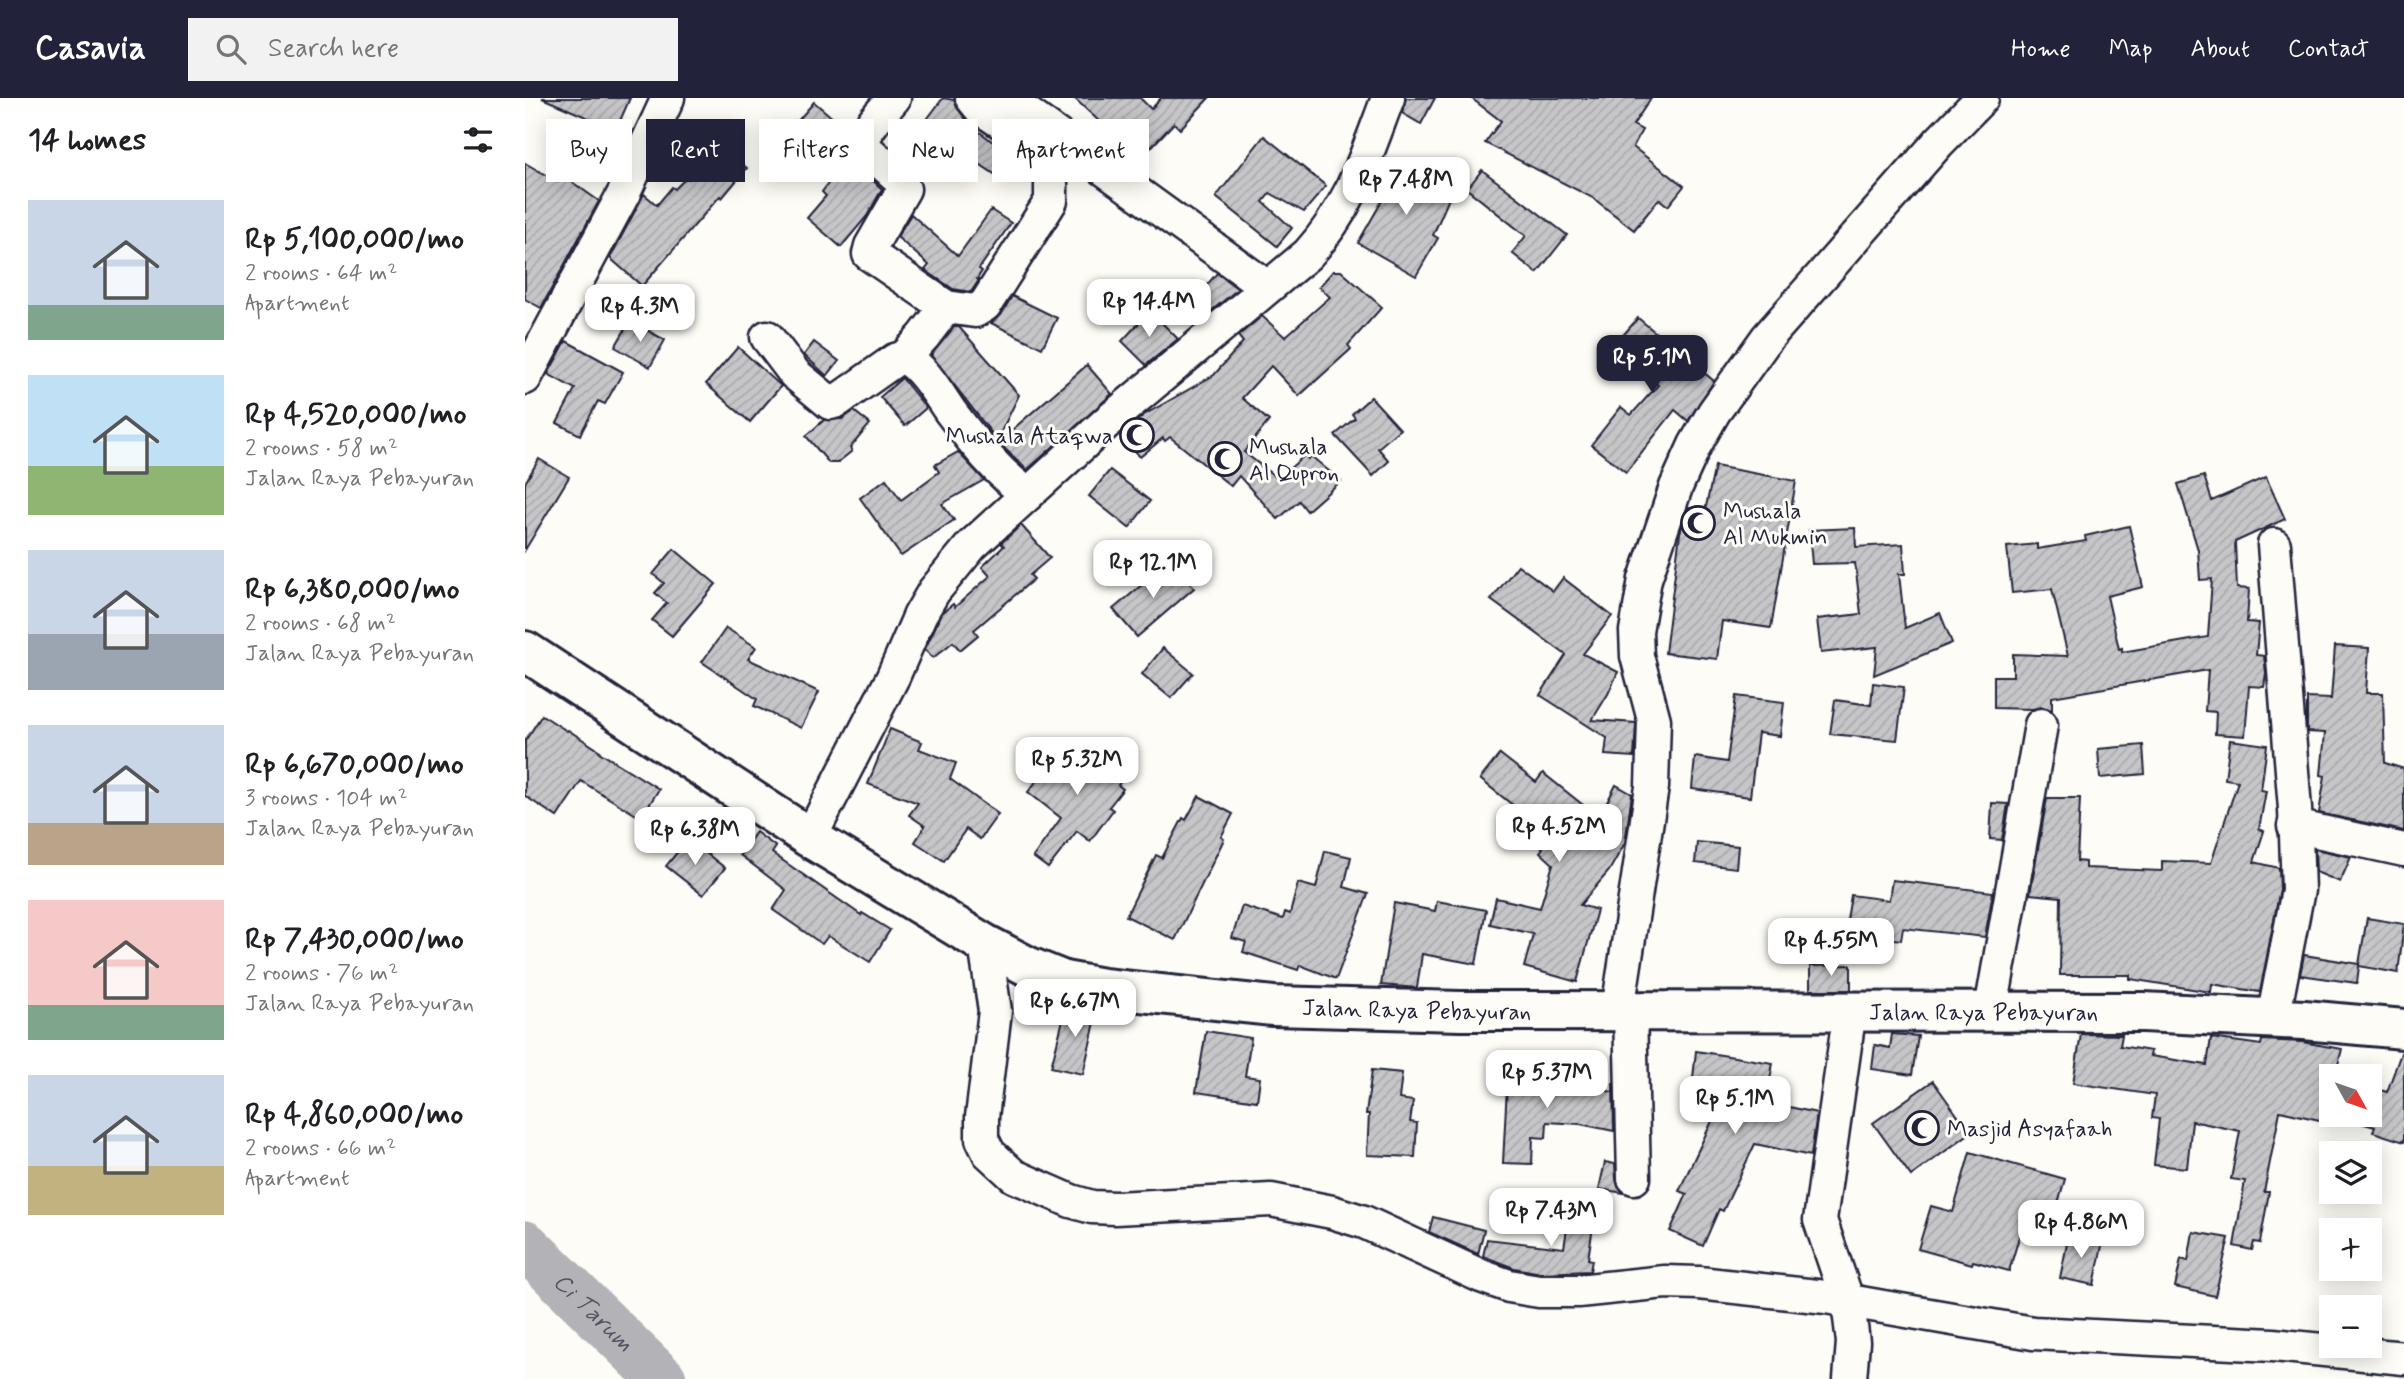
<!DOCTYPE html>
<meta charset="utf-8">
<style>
:root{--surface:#fff;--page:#f2f2f2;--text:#202124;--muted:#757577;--accent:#22223b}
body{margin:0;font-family:Mynerve,sans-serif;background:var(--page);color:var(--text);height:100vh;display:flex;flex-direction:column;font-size:26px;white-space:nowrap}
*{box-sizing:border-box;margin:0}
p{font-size:23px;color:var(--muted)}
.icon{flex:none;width:38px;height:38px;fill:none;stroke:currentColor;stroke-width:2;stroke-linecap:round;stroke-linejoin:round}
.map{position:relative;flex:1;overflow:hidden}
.panel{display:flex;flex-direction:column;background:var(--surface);width:525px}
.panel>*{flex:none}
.guide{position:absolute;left:21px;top:21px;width:665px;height:63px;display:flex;gap:14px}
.needle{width:46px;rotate:130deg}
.buttons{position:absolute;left:1794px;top:966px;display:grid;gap:14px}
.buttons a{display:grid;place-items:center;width:63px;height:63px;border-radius:0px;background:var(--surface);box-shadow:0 4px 18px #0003;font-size:35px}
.price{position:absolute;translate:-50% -60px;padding:0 16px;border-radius:14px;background:#fff;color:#222;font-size:23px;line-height:46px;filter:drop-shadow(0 2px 4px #0008)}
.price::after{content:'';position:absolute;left:50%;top:42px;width:21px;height:16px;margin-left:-10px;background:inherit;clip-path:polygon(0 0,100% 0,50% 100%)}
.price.active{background:var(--accent);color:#fff}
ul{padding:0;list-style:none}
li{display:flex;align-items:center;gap:21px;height:175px;padding:0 28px}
li span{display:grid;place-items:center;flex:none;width:196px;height:140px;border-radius:0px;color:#555}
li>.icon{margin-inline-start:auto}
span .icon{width:84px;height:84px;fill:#fffc;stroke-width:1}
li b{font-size:30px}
h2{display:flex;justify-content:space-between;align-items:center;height:84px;padding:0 28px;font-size:30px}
.pill{padding:0 24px;border-radius:0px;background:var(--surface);box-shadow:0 4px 18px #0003;font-size:24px;line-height:63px}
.pill.active{background:var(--accent);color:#fff}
header{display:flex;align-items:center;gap:42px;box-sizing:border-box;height:98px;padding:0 35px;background:var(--accent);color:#fff}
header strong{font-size:33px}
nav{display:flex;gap:38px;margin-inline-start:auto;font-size:24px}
.search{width:490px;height:63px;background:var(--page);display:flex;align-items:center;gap:18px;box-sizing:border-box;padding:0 24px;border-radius:0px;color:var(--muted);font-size:26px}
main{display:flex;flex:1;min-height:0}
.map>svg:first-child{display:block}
</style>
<header>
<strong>Casavia</strong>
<div class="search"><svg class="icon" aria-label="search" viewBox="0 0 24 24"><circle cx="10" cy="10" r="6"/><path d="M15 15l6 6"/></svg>Search here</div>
<nav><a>Home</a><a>Map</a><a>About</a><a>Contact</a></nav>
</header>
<main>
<section class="panel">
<h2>14 homes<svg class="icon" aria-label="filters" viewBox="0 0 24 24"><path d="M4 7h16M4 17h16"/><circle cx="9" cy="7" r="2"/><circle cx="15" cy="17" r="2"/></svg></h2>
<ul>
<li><span style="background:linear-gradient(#c9d6e8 75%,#7fa58c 0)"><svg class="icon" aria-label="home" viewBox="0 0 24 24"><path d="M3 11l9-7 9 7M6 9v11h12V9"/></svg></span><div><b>Rp 5,100,000/mo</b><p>2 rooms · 64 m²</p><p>Apartment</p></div></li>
<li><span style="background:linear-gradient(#bfe0f5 65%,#8fb573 0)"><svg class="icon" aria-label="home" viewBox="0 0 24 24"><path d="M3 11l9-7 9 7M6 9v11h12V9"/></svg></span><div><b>Rp 4,520,000/mo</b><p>2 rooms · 58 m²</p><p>Jalan Raya Pebayuran</p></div></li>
<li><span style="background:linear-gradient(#c9d6e8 60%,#9aa5b1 0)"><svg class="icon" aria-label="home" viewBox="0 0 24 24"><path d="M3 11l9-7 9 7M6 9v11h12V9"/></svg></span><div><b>Rp 6,380,000/mo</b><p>2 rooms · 68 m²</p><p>Jalan Raya Pebayuran</p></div></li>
<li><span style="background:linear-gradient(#c9d6e8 70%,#b9a48a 0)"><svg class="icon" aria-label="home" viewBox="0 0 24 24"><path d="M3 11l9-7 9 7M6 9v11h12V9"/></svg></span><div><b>Rp 6,670,000/mo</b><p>3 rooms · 104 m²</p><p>Jalan Raya Pebayuran</p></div></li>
<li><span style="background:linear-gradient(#f6c9c9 75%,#7fa58c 0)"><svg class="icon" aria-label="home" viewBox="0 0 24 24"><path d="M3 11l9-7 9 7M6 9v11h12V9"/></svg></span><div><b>Rp 7,430,000/mo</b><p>2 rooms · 76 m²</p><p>Jalan Raya Pebayuran</p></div></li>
<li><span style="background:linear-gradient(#c9d6e8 65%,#c2b280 0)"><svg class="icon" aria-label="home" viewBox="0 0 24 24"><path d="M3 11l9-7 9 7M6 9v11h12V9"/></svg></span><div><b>Rp 4,860,000/mo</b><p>2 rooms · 66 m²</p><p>Apartment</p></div></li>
</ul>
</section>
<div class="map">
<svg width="1879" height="1281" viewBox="0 0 1879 1281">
<defs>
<pattern id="building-hatch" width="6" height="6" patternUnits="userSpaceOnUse" patternTransform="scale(1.75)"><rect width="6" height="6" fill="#c6c6c8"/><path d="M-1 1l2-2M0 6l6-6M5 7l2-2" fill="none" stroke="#aaaaad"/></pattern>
</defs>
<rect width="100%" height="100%" fill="#fdfcf7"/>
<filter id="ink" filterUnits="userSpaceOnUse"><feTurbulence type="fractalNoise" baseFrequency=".0143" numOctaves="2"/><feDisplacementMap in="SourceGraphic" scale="14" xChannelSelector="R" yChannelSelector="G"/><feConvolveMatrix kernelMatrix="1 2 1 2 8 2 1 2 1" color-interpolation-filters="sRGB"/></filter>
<g filter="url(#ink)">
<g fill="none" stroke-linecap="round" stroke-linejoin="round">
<!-- river -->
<path stroke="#b2b2b7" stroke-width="49" id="s1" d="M0,1147L137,1281"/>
</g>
<!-- building -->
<g fill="url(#building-hatch)" stroke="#22223b" stroke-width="2">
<polygon points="17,0 105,0 91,32"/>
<polygon points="418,0 429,2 433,11 443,24 442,25 485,56 471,77 426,47 413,64 385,44"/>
<polygon points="549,0 615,0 626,11 636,0 684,0 655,31 649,25 615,61"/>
<polygon points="881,0 910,0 896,26 877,15"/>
<polygon points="946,0 1126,0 1108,27 1117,32 1108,49 1159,88 1143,108 1134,101 1109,132 1068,100 960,45 976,23"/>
<polygon points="289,4 322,32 310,46 324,57 329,65 357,91 342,118 316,149 282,120 301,98 297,94 305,83 268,51 282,34 271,25"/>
<polygon points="739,38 801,88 779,114 745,95 738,104 767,130 752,148 691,99"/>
<polygon points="195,47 222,70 197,100 195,98 117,188 85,160 119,96 132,107 147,89 150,91 162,79 164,81"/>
<polygon points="862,61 929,89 908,137 913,140 891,178 833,145 861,96 850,91"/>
<polygon points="0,65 33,84 37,77 74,103 16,210 0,201"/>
<polygon points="957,72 1042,137 1012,175 987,155 1001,138 942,91"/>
<polygon points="466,112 486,125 454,171 457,173 452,181 454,182 446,194 428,191 400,172 404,167 372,139 386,116 433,158"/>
<polygon points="808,173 816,173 857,209 823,247 826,251 774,298 746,268 717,300 744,323 719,354 753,381 780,357 783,361 786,358 816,383 782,413 774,403 753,421 714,378 706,388 645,339 640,343 638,340 615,359 596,336 619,317 689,277 718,244 713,238 737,218 760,239 805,199 794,189"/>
<polygon points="692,175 713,191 685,214 669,202"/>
<polygon points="487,198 532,220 517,250 466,225 476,217"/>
<polygon points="625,213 653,241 621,267 597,243"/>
<polygon points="1113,220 1189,283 1163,323 1150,312 1101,374 1066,347 1096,309 1106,317 1133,287 1088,249"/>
<polygon points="105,223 140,242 125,269 90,249"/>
<polygon points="429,229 434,229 494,297 472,342 406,257"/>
<polygon points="41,243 98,274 80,306 73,303 55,337 32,325 50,291 23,276"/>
<polygon points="289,244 314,263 302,278 279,257"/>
<polygon points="213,249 256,288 225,324 181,286"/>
<polygon points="562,267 587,296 502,372 473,344"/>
<polygon points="377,280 401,310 380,328 355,299"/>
<polygon points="846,299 875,331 853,350 864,363 848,378 810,337 830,320 827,316"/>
<polygon points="329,313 345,326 325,350 327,353 312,365 304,365 281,338 299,322 317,321"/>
<polygon points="433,354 459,382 417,406 429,422 376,458 335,400 361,381 376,402 414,374 410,367"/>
<polygon points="14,361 44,379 0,452 0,385"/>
<polygon points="1190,368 1271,383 1246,530 1197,523 1192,561 1140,555 1155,435 1163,410 1180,413"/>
<polygon points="585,372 625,403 604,430 564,398"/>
<polygon points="1679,378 1687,403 1741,379 1760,421 1710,444 1712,490 1724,491 1722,524 1734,525 1731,557 1739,558 1741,575 1739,589 1724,588 1720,638 1690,636 1691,614 1680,613 1683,572 1527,599 1527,612 1518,609 1507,611 1469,610 1469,578 1488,578 1488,556 1543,558 1527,491 1487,495 1482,449 1512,446 1512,451 1561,443 1560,438 1604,428 1618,489 1582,498 1594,551 1597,550 1597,554 1683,539 1687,481 1675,482 1673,452 1653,386"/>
<polygon points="496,427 525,460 505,477 509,481 449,532 453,537 435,552 428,544 408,560 400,551 417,515 428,506 430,509 465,478 457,469 479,448 476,445"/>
<polygon points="1330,430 1331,449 1378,446 1380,476 1374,476 1380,530 1415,515 1427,545 1349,577 1352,549 1296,555 1292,521 1336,516 1330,465 1287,466 1284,432"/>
<polygon points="149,451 191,486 147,538 127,522 142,505 130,495 139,485 128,476"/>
<polygon points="651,467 669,490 612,539 588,511 630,476 634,481"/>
<polygon points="993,467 1028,493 1038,480 1087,518 1058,556 1093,574 1083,596 1067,622 1111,625 1109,659 1080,657 1082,640 1015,597 1041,557 966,502"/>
<polygon points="201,530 231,549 223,561 294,594 276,630 229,608 232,601 177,564"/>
<polygon points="1810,548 1844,550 1841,595 1858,595 1860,665 1879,671 1879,733 1794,715 1800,678 1796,677 1800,635 1782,634 1782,600 1806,601"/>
<polygon points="638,550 668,575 646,600 617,576"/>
<polygon points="1348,585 1379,589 1372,642 1305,636 1310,602 1346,607"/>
<polygon points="1211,598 1259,604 1255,638 1233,635 1225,699 1167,691 1170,659 1202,664"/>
<polygon points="17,617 42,633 43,632 75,653 74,654 134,691 116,720 56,683 32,719 0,698 0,643"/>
<polygon points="365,631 397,644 394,651 431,665 425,681 473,716 455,741 441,731 419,763 390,744 400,728 384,717 393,705 343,686"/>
<polygon points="1705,642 1742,647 1736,692 1741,693 1734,731 1739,733 1729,764 1754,770 1755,791 1735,894 1687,886 1686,894 1605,881 1605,877 1535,877 1536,799 1505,796 1522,700 1555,700 1552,763 1560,764 1560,770 1637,773 1637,763 1686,765 1713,683 1700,681"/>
<polygon points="539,647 559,662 570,648 604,673 593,687 598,691 584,709 588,712 565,743 552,733 523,770 508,759 536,720 503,694"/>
<polygon points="1618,647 1620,676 1575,680 1573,651"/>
<polygon points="975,656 1011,684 1018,675 1068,715 1072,709 1078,712 1091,687 1107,696 1100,745 1084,773 1055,807 1072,812 1052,884 999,869 1008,836 965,826 971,800 1015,810 1028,766 1015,754 1018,750 980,721 990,709 955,681"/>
<polygon points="674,698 708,716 696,739 699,741 650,842 601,818 631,757 637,760 658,720 661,722"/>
<polygon points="1467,705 1483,706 1477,742 1465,741"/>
<polygon points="231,734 251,749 247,755 336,817 337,815 365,832 345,864 303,838 297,846 248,812 261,792 215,757"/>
<polygon points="163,741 200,770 178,797 141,768"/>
<polygon points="1172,744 1213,748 1211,770 1170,765"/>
<polygon points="1790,751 1826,759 1815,784 1791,774"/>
<polygon points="800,753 826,759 819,789 843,796 811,881 775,867 773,872 718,854 721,844 707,840 717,808 758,821 760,814 765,816 773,785 791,790"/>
<polygon points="1367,782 1468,794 1460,839 1378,830 1376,842 1320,835 1326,797 1364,802"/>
<polygon points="912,803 961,812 951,866 897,856 892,890 856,887 869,805 910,813"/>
<polygon points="1842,820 1879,826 1873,875 1834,868 1832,885 1775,877 1779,857 1834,866"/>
<polygon points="1326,867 1326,892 1285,892 1285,868"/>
<polygon points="542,906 573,911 558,976 526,969"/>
<polygon points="681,933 726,940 720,978 735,980 732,1003 671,994"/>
<polygon points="1367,936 1393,938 1387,977 1347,971 1350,947 1365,950"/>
<polygon points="1556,936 1597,937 1595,948 1626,953 1625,958 1682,967 1686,940 1736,947 1737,942 1777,944 1817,951 1810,978 1806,978 1806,1016 1801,1015 1799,1023 1755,1013 1739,1094 1744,1094 1735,1145 1729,1144 1727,1152 1709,1148 1720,1083 1706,1081 1715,1033 1667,1023 1662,1070 1629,1067 1634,1021 1627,1020 1630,997 1548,985"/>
<polygon points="1171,953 1248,965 1241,1004 1292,1015 1286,1058 1230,1046 1198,1113 1194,1111 1178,1148 1145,1133 1162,1096 1154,1093 1197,1002 1166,998"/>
<polygon points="1876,955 1879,956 1879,1044 1848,1034 1850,1029 1807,1017 1844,1017 1844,989 1862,994"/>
<polygon points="983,968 1026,971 1025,991 1064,993 1065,990 1088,994 1088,985 1089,1033 1055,1026 1022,1024 1021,1040 1008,1039 1007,1066 978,1065"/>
<polygon points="847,972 877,975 874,1001 888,1003 885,1024 892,1025 890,1059 842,1057 844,1016 841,1016"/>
<polygon points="1408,983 1445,1035 1386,1078 1348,1025"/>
<polygon points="1445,1054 1540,1081 1530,1117 1503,1109 1484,1173 1448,1163 1447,1166 1393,1151 1406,1108 1428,1114"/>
<polygon points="1080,1064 1090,1066 1091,1081 1093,1089 1099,1095 1074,1091"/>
<polygon points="1046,1105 1071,1109 1063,1161 1067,1162 1065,1173 1016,1175 989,1170 958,1158 962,1141 1039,1150"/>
<polygon points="908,1119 959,1132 953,1156 904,1134"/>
<polygon points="1668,1134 1704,1140 1690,1198 1650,1189 1656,1161 1663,1163"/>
<polygon points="1544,1136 1578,1143 1569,1187 1535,1180"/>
</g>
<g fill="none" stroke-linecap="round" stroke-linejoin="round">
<!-- street casing -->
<g stroke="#22223b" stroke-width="37">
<g id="street">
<path d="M369,0C359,13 333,34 341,51L375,81L379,91L346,148L344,156L421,209"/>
<polyline points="481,0 742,189"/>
<path d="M242,239L270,276L305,305L312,303L370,262L380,259C399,271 412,294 425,313C446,341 474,377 503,396"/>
<polyline points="380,259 399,238 421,209 450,213 460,207 526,103 526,80 523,68 503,42 455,10 447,0"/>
<polyline points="0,280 99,95 143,0"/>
<polyline points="1769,728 1879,752"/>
<path d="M285,740L368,579L395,517L409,493L446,448L581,325L783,156C827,107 840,60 863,0"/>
<polyline points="460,846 470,913 457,1019 457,1041 464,1055 489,1078 546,1103 567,1109 590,1110 746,1102 807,1114 839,1124 956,1178 984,1188 1014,1193 1053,1193 1140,1184 1174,1185 1301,1199 1508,1235 1748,1247 1879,1260"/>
<polyline points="1093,912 1127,689 1129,622 1112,558 1111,533 1120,481 1151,389 1170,347 1189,314 1242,240 1414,44 1457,0"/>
<polyline points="1105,912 1109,1080"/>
<polyline points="1325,912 1295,1122 1323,1204 1328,1244 1325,1281"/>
<polyline points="1466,912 1516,627"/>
<polyline points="1748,921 1773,792 1770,711 1749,447"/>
</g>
</g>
<!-- secondary casing -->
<g stroke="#22223b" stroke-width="44">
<g id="secondary">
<path id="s2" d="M0,553L285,740L460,846L504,869L539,883L578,890L748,908L936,913L1618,914L1779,922L1879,931"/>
</g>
</g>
<!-- street -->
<use href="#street" stroke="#fdfcf7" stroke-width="32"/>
<!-- secondary -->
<use href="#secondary" stroke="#fdfcf7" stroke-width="38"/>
</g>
</g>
<!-- icons -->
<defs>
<g id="mosque-ring" transform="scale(1.75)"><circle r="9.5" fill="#fdfcf7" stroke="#22223b" stroke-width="1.5"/><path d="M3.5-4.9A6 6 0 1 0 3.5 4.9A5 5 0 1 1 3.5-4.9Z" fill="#22223b"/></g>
</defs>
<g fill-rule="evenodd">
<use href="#mosque-ring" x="612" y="337"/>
<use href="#mosque-ring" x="700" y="361"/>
<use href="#mosque-ring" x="1173" y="425"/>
<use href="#mosque-ring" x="1397" y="1030"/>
</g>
<g text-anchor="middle" stroke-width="6" stroke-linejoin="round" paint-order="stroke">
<!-- poi labels -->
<g font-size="23" fill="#22223b" stroke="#fdfcf7" text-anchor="start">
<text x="588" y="345" text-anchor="end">Mushala Ataqwa</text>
<text x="724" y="356">Mushala<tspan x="724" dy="26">Al Qupron</tspan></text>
<text x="1198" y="420">Mushala<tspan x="1198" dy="26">Al Mukmin</tspan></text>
<text x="1422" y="1038">Masjid Asyafaah</text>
</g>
<!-- street labels -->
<g font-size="23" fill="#22223b" stroke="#fdfcf7">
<text dy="8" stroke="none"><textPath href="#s2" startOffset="987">Jalan Raya Pebayuran</textPath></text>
<text dy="8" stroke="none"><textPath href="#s2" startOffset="1554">Jalan Raya Pebayuran</textPath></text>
</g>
<!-- water labels -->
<g font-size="24" font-style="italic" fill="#545466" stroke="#fdfcf7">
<text dy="8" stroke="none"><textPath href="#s1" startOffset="96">Ci Tarum</textPath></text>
</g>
</g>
</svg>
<div class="buttons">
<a><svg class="needle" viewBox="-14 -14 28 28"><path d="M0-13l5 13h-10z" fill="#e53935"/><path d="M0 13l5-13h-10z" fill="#757577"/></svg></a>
<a><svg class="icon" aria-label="layers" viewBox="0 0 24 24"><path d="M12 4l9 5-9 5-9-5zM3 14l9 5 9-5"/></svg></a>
<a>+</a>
<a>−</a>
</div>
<b class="price" style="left:881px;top:119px">Rp 7.48M</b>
<b class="price" style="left:624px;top:241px">Rp 14.4M</b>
<b class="price" style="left:115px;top:246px">Rp 4.3M</b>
<b class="price active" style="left:1127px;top:297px">Rp 5.1M</b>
<b class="price" style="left:628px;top:502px">Rp 12.1M</b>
<b class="price" style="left:552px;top:699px">Rp 5.32M</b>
<b class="price" style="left:1034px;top:766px">Rp 4.52M</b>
<b class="price" style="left:170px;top:769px">Rp 6.38M</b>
<b class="price" style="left:1306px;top:880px">Rp 4.55M</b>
<b class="price" style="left:550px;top:941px">Rp 6.67M</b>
<b class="price" style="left:1022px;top:1012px">Rp 5.37M</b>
<b class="price" style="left:1210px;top:1038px">Rp 5.1M</b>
<b class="price" style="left:1026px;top:1150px">Rp 7.43M</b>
<b class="price" style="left:1556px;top:1162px">Rp 4.86M</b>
<div class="guide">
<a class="pill">Buy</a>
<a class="pill active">Rent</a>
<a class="pill">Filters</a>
<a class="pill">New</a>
<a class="pill">Apartment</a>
</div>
</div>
</main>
